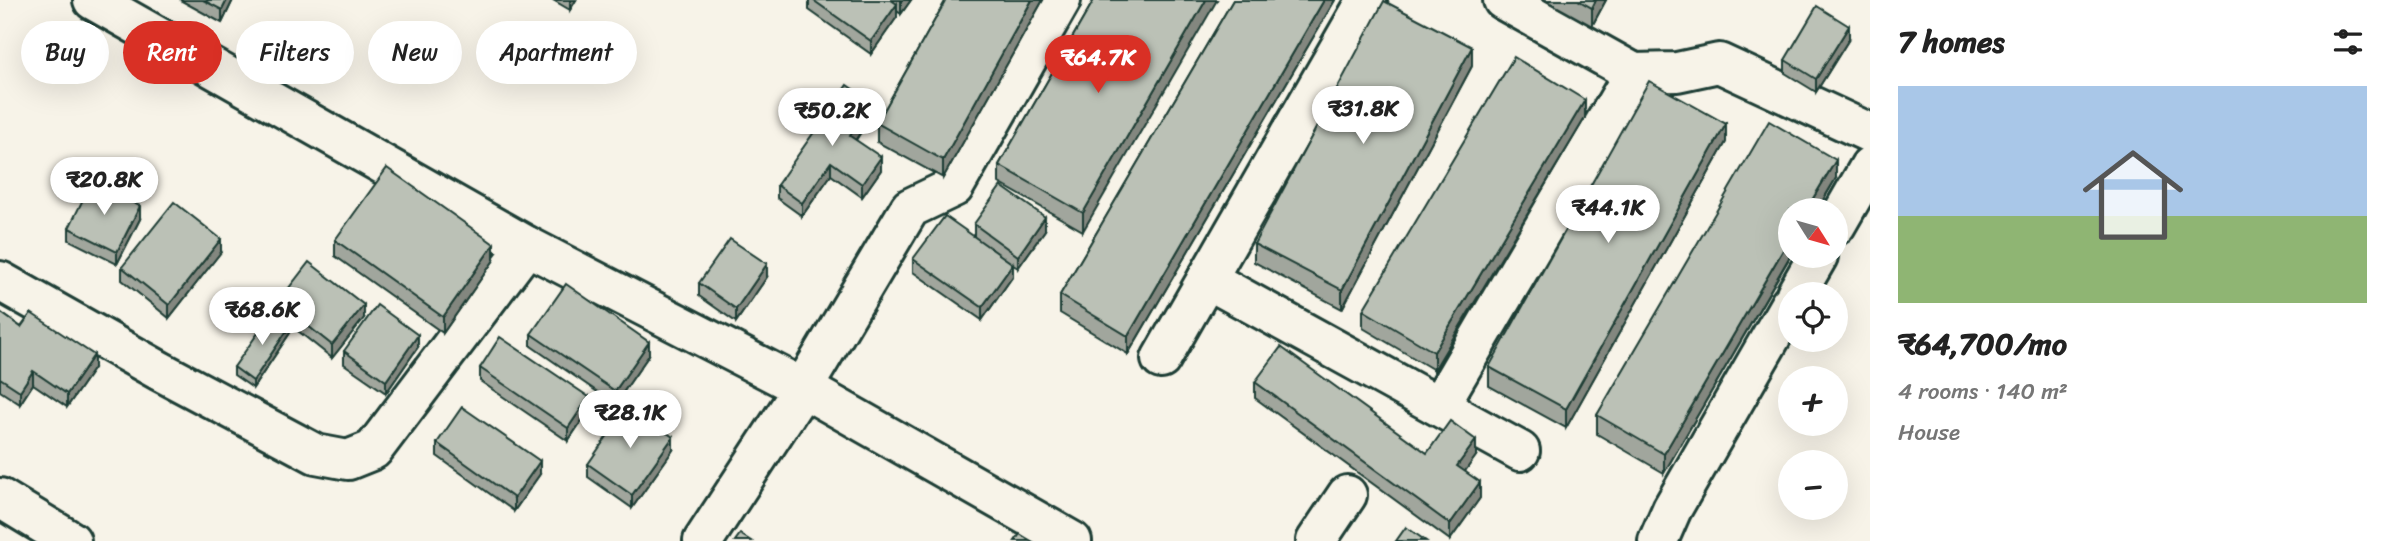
<!DOCTYPE html>
<meta charset="utf-8">
<style>
:root{--surface:#fff;--page:#f2f2f2;--text:#222;--muted:#767676;--line:#e0e0e0;--accent:#d93025}
body{margin:0;font-family:Sriracha,sans-serif;background:var(--page);color:var(--text);height:100vh;display:flex;flex-direction:column;font-size:26px;white-space:nowrap}
*{box-sizing:border-box;margin:0}
p{font-size:23px;color:var(--muted)}
.icon{flex:none;width:38px;height:38px;fill:none;stroke:currentColor;stroke-width:2;stroke-linecap:round;stroke-linejoin:round}
.map{position:relative;flex:1;overflow:hidden}
.details{display:flex;flex-direction:column;background:var(--surface);width:525px}
.details>*{flex:none}
.guide{position:absolute;left:21px;top:21px;width:665px;height:63px;display:flex;gap:14px}
.needle{width:46px;rotate:127deg}
.tools{position:absolute;left:1778px;top:198px;display:grid;gap:14px}
.tools a{display:grid;place-items:center;width:70px;height:70px;border-radius:50%;background:var(--surface);box-shadow:0 7px 28px #0002;font-size:35px}
.price{position:absolute;translate:-50% -60px;padding:0 16px;border-radius:24px;background:#fff;color:#222;font-size:23px;line-height:46px;filter:drop-shadow(0 2px 4px #0008)}
.price::after{content:'';position:absolute;left:50%;top:42px;width:21px;height:16px;margin-left:-10px;background:inherit;clip-path:polygon(0 0,100% 0,50% 100%)}
.price.selected{background:var(--accent);color:#fff}
ul{padding:0;list-style:none}
li{display:grid;align-content:center;gap:14px;height:371px;padding:0 28px}
li+li{border-top:2px solid var(--line)}
li span{display:grid;place-items:center;height:217px;border-radius:0px;color:#555}
li>.icon{margin-inline-start:auto}
span .icon{width:126px;height:126px;fill:#fffc;stroke-width:1}
li b{font-size:30px}
h2{display:flex;justify-content:space-between;align-items:center;height:84px;padding:0 28px;font-size:30px}
.chip{padding:0 24px;border-radius:32px;background:var(--surface);box-shadow:0 7px 28px #0002;font-size:24px;line-height:63px}
.chip.selected{background:var(--accent);color:#fff}
main{display:flex;flex:1;min-height:0}
.map>svg:first-child{display:block}
</style>
<main>
<div class="map">
<svg width="1870" height="541" viewBox="0 0 1870 541">
<rect width="100%" height="100%" fill="#f7f3e8"/>
<filter id="ink" filterUnits="userSpaceOnUse"><feTurbulence type="fractalNoise" baseFrequency=".0143" numOctaves="2"/><feDisplacementMap in="SourceGraphic" scale="14" xChannelSelector="R" yChannelSelector="G"/><feConvolveMatrix kernelMatrix="1 2 1 2 8 2 1 2 1" color-interpolation-filters="sRGB"/></filter>
<g filter="url(#ink)">
<g fill="none" stroke-linecap="round" stroke-linejoin="round">
<!-- minor casing -->
<g stroke="#1f3d34" stroke-width="44">
<g id="minor">
<polyline points="93,0 527,246 803,388 1072,541"/>
<polyline points="1503,0 1634,73 1677,72 1719,63 1870,133"/>
<polyline points="1836,225 1870,166"/>
<polyline points="1207,279 1520,451"/>
<polyline points="0,281 160,371 316,454 348,460 373,450 527,246"/>
<polyline points="1796,294 1818,256"/>
<polyline points="1161,359 1367,0"/>
<polyline points="1439,406 1634,73"/>
<polyline points="0,498 71,541"/>
<polyline points="703,541 803,388 910,208 954,187 1061,0"/>
<polyline points="1316,541 1347,495"/>
<polyline points="1658,541 1672,509 1790,304"/>
</g>
</g>
<!-- minor -->
<use href="#minor" stroke="#f7f3e8" stroke-width="38"/>
</g>
<!-- wall -->
<g fill="#a1a69d" stroke="#1f3d34" stroke-width="2">
<polygon points="180,0 233,0 222,23"/>
<polygon points="553,0 576,0 570,10"/>
<polygon points="809,0 911,0 901,14 897,11 897,17 871,54 809,10"/>
<polygon points="946,0 1043,0 943,178 877,142 877,123"/>
<polygon points="1094,0 1083,231 999,183 999,165"/>
<polygon points="1233,0 1335,0 1128,354 1060,313 1060,295"/>
<polygon points="1545,0 1606,0 1592,26"/>
<polygon points="1849,39 1816,92 1785,73 1785,60"/>
<polygon points="1472,66 1342,309 1254,262 1254,244"/>
<polygon points="872,115 856,140 881,170 862,197 831,175 802,216 777,198 777,185"/>
<polygon points="1585,118 1434,370 1363,328 1363,310"/>
<polygon points="1726,142 1566,428 1489,386 1489,367"/>
<polygon points="1836,178 1664,473 1597,434 1597,415"/>
<polygon points="140,219 117,264 69,240 69,228"/>
<polygon points="974,224 1045,230 1018,268 1013,265 1013,276 982,320 913,272 913,259 974,236"/>
<polygon points="335,240 494,260 443,333 335,256"/>
<polygon points="221,252 169,318 122,280 122,267"/>
<polygon points="767,277 736,322 699,296 699,283"/>
<polygon points="278,302 364,318 332,358 278,315"/>
<polygon points="0,312 21,327 94,368 67,407 33,384 20,404 0,391"/>
<polygon points="290,333 253,388 234,375 234,367"/>
<polygon points="531,334 649,355 615,404 531,346"/>
<polygon points="418,347 386,393 344,364 344,351"/>
<polygon points="480,368 589,410 568,441 480,381"/>
<polygon points="1255,382 1427,453 1476,456 1465,471 1480,498 1450,540 1255,398"/>
<polygon points="437,443 540,474 514,511 437,456"/>
<polygon points="673,450 632,508 588,477 588,464"/>
</g>
<!-- shaded-wall -->
<g fill="#83877f" stroke="#1f3d34" stroke-width="2">
<polygon points="227,0 233,0 222,23 222,10"/>
<polygon points="570,0 576,0 570,10"/>
<polygon points="902,0 911,0 901,14 901,1"/>
<polygon points="1032,0 1043,0 943,178 943,160"/>
<polygon points="1206,0 1217,0 1083,231 1083,213"/>
<polygon points="1324,0 1335,0 1128,354 1128,336"/>
<polygon points="1596,0 1606,0 1592,26 1592,8"/>
<polygon points="897,4 897,17 871,54 871,41"/>
<polygon points="1849,26 1849,39 1816,92 1816,79"/>
<polygon points="1472,47 1472,66 1342,309 1342,290"/>
<polygon points="1585,100 1585,118 1434,370 1434,352"/>
<polygon points="872,102 872,115 850,148 850,136"/>
<polygon points="1726,124 1726,142 1566,428 1566,409"/>
<polygon points="881,157 881,170 862,197 862,184"/>
<polygon points="1836,160 1836,178 1817,210 1806,210"/>
<polygon points="831,162 831,175 802,216 802,203"/>
<polygon points="140,206 140,219 117,264 117,252"/>
<polygon points="1045,217 1045,230 1018,268 1018,256"/>
<polygon points="1790,238 1790,256 1664,473 1664,454"/>
<polygon points="221,239 221,252 169,318 169,305"/>
<polygon points="494,244 494,260 443,333 443,317"/>
<polygon points="767,264 767,277 736,322 736,309"/>
<polygon points="1013,264 1013,276 982,320 982,307"/>
<polygon points="364,305 364,318 332,358 332,345"/>
<polygon points="290,326 290,333 253,388 253,381"/>
<polygon points="418,335 418,347 386,393 386,381"/>
<polygon points="649,342 649,355 615,404 615,391"/>
<polygon points="94,355 94,368 67,407 67,394"/>
<polygon points="33,371 33,384 20,404 20,391"/>
<polygon points="589,397 589,410 568,441 568,428"/>
<polygon points="673,437 673,450 632,508 632,495"/>
<polygon points="1476,440 1476,456 1457,482 1457,466"/>
<polygon points="540,461 540,474 514,511 514,498"/>
<polygon points="1480,482 1480,498 1450,540 1450,524"/>
</g>
<!-- building -->
<g fill="#bbc1b6" stroke="#1f3d34" stroke-width="2">
<polygon points="203,0 227,0 222,10"/>
<polygon points="813,0 891,0 897,4 871,41"/>
<polygon points="946,0 1032,0 943,160 877,123"/>
<polygon points="1094,0 1206,0 1083,213 999,165"/>
<polygon points="1233,0 1324,0 1128,336 1060,295"/>
<polygon points="1578,0 1596,0 1592,8"/>
<polygon points="1384,1 1472,47 1342,290 1254,244"/>
<polygon points="1817,6 1849,26 1816,79 1785,60"/>
<polygon points="1514,57 1585,100 1434,352 1363,310"/>
<polygon points="1649,81 1726,124 1566,409 1489,367"/>
<polygon points="847,85 872,102 850,136 881,157 862,184 831,162 802,203 777,185"/>
<polygon points="1769,121 1836,160 1806,210 1790,210 1790,238 1664,454 1597,415"/>
<polygon points="387,168 494,244 443,317 335,240"/>
<polygon points="91,183 140,206 117,252 69,228"/>
<polygon points="1001,186 1045,217 1018,256 974,224"/>
<polygon points="174,202 221,239 169,305 122,267"/>
<polygon points="945,216 1013,264 982,307 913,259"/>
<polygon points="730,239 767,264 736,309 699,283"/>
<polygon points="309,262 364,305 332,345 278,302"/>
<polygon points="566,284 649,342 615,391 531,334"/>
<polygon points="377,305 418,335 386,381 344,351"/>
<polygon points="0,312 21,327 31,313 94,355 67,394 33,371 20,391 0,378"/>
<polygon points="272,313 290,326 253,381 234,367"/>
<polygon points="500,337 589,397 568,428 480,368"/>
<polygon points="1281,347 1427,453 1450,421 1476,440 1457,466 1480,482 1450,524 1255,382"/>
<polygon points="628,406 673,437 632,495 588,464"/>
<polygon points="462,407 540,461 514,498 437,443"/>
<polygon points="1406,527 1426,541 1396,541"/>
<polygon points="740,534 751,541 735,541"/>
<polygon points="1020,534 1030,541 1015,541"/>
</g>
</g>
</svg>
<div class="tools">
<a><svg class="needle" viewBox="-14 -14 28 28"><path d="M0-13l5 13h-10z" fill="#e53935"/><path d="M0 13l5-13h-10z" fill="#767676"/></svg></a>
<a><svg class="icon" aria-label="locate" viewBox="0 0 24 24"><circle cx="12" cy="12" r="6"/><path d="M12 2v4M12 18v4M2 12h4M18 12h4"/></svg></a>
<a>+</a>
<a>−</a>
</div>
<b class="price selected" style="left:1098px;top:95px">₹64.7K</b>
<b class="price" style="left:1363px;top:146px">₹31.8K</b>
<b class="price" style="left:832px;top:148px">₹50.2K</b>
<b class="price" style="left:104px;top:217px">₹20.8K</b>
<b class="price" style="left:1608px;top:245px">₹44.1K</b>
<b class="price" style="left:262px;top:347px">₹68.6K</b>
<b class="price" style="left:630px;top:450px">₹28.1K</b>
<div class="guide">
<a class="chip">Buy</a>
<a class="chip selected">Rent</a>
<a class="chip">Filters</a>
<a class="chip">New</a>
<a class="chip">Apartment</a>
</div>
</div>
<section class="details">
<h2>7 homes<svg class="icon" aria-label="filters" viewBox="0 0 24 24"><path d="M4 7h16M4 17h16"/><circle cx="9" cy="7" r="2"/><circle cx="15" cy="17" r="2"/></svg></h2>
<ul>
<li><span style="background:linear-gradient(#a9c7e8 60%,#8fb573 0)"><svg class="icon" aria-label="home" viewBox="0 0 24 24"><path d="M3 11l9-7 9 7M6 9v11h12V9"/></svg></span><div><b>₹64,700/mo</b><p>4 rooms · 140 m²</p><p>House</p></div></li>
</ul>
</section>
</main>
